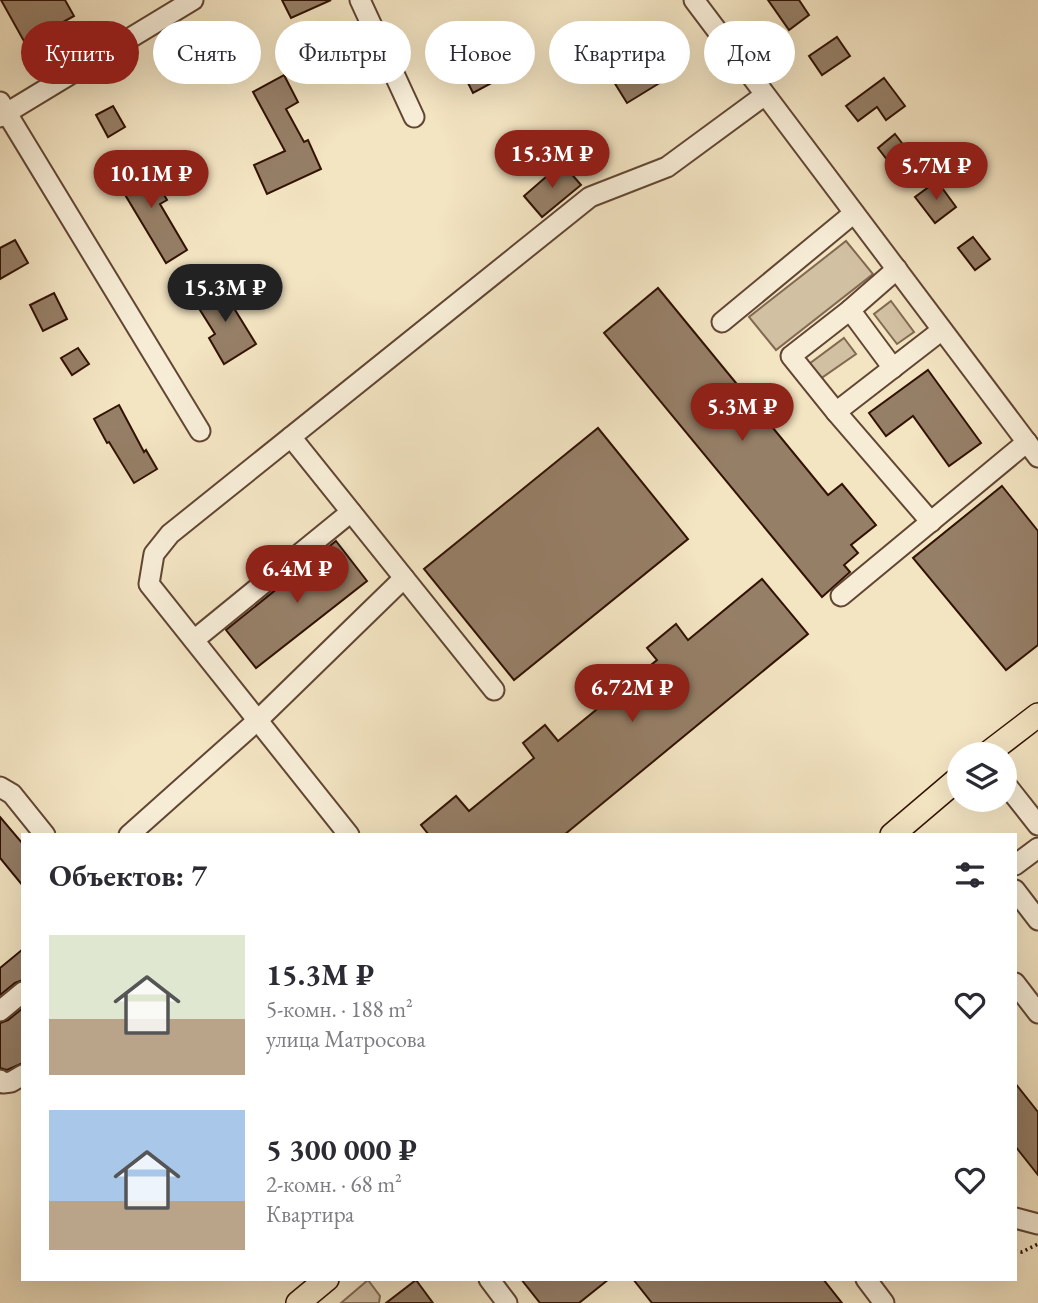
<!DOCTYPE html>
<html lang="ru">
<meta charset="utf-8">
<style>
:root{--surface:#fff;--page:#f7f7f7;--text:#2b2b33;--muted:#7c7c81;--accent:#8f2418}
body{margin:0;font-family:"EB Garamond",serif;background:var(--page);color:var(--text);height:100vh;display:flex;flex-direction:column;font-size:26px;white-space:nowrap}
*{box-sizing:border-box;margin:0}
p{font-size:23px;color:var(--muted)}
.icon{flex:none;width:38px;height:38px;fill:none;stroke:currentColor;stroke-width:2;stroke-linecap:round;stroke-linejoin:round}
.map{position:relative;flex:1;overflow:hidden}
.drawer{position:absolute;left:21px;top:833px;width:996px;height:448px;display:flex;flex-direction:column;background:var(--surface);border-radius:0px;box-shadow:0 7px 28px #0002}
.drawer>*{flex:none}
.hud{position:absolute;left:21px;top:21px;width:998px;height:63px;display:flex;gap:14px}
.controls{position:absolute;left:947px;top:742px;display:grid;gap:14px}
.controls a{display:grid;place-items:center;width:70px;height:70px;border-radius:50%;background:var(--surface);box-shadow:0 7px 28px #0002;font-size:35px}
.price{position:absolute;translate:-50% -60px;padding:0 16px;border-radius:24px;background:var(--accent);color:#fff;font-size:23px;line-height:46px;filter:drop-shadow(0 2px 4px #0008)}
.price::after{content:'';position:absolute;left:50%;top:42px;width:21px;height:16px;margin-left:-10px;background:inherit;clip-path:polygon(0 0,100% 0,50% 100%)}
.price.active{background:#222;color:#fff}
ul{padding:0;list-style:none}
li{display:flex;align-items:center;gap:21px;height:175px;padding:0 28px}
li span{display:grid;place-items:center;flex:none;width:196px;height:140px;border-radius:0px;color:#555}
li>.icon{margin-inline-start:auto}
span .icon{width:84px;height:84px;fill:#fffc;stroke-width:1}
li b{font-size:30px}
h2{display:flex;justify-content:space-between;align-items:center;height:84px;padding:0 28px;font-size:30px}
.chip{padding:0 24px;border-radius:32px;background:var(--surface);box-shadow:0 7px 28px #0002;font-size:24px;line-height:63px}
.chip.active{background:var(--accent);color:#fff}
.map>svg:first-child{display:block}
</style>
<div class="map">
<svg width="1038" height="1303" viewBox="0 0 1038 1303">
<rect width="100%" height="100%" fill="#f3e4c2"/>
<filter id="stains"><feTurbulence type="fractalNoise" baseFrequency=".00286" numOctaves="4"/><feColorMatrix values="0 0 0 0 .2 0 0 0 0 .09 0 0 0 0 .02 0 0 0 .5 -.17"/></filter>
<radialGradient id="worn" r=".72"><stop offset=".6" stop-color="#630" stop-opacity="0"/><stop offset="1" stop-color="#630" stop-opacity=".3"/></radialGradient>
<!-- green -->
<g fill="#d2c0a2" stroke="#826953" stroke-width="2">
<polygon points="846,241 873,274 776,350 749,317"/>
<polygon points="891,301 914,332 897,344 874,314"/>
<polygon points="844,338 856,354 820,379 809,364"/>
<polygon points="368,1280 380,1296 379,1303 341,1303"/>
</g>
<!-- building -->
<g fill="#967f67" stroke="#321204" stroke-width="2">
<polygon points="1,0 65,0 74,16 25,43"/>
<polygon points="282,0 331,0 291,18"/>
<polygon points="768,0 799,0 809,15 789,30"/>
<polygon points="230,27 242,49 215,64 203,41"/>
<polygon points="837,37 850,56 822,75 809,56"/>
<polygon points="658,55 671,76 627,103 614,82"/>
<polygon points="491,63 499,79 473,93 465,77"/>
<polygon points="284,75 298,102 286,109 304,142 308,140 321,169 267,194 254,165 285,151 253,92"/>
<polygon points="884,78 905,106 886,120 877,107 858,121 846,106"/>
<polygon points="113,106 125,127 108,137 96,115"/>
<polygon points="895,134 915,160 898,174 878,148"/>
<polygon points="144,161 167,200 160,204 187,250 166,263 115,178"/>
<polygon points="562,163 581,185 542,217 524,196"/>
<polygon points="937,181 956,207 935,223 915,197"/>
<polygon points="973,237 990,259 975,270 958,248"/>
<polygon points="15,240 28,263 0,279 0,248"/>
<polygon points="225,284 236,302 232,305 256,344 224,364 209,338 215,334 195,302"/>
<polygon points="658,288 828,495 842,484 876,525 851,545 858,553 844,565 850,572 822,597 604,333"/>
<polygon points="54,293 67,319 43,331 30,305"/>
<polygon points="78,348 89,364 72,375 61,358"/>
<polygon points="928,370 981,443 949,466 913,416 886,436 869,413"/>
<polygon points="119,405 144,452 146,450 157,469 134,483 109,442 107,443 94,419"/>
<polygon points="598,428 688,539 514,680 424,569"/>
<polygon points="1002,486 1038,531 1038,645 1006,670 913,558"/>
<polygon points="336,541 367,581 256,668 226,630"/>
<polygon points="762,579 808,634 564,835 429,835 421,825 456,796 469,811 534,758 523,743 545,725 558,741 657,660 647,648 676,624 688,640"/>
<polygon points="0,817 23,844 23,886 0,858"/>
<polygon points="23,949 23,980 15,983 0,995 0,968"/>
<polygon points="23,1008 23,1063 7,1070 0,1068 0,1023 8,1020"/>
<polygon points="1015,1083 1038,1112 1038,1175 1015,1146"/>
<polygon points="521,1279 609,1279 579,1303 540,1303"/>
<polygon points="633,1279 823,1279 842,1303 652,1303"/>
<polygon points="416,1280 433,1303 386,1303"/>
</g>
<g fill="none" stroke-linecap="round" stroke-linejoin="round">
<!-- minor casing -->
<g stroke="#624634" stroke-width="23">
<g id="minor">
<polyline points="360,0 414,117"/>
<polyline points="694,0 1038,457"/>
<polyline points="0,102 200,431"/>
<polyline points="0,117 193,0"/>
<polyline points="850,310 893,368"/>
<polyline points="722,322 854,213"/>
<polyline points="836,412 791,356 850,310 897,269"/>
<polyline points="291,437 494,690"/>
<polyline points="931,522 836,412 942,330"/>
<polyline points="841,596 1027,442"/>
<polyline points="194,640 351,512"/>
<polyline points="1004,782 1038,825"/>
<polyline points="0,787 12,794 45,835"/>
<polyline points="129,835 258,720 404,578"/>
<polyline points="349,835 149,584 154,554 170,534 590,197 667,167 765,95"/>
<polyline points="1015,865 1038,848"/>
<polyline points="1015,890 1038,920"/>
<polyline points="1015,983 1038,1013"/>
<polyline points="0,1011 23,992"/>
<polyline points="0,1080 3,1083 11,1082 23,1075"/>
<polyline points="1015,1218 1038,1224"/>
<polyline points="489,1279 507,1303"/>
<polyline points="866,1279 884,1303"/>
</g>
</g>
<!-- major casing -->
<g stroke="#321204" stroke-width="26">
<g id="major">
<polyline points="987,754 1038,715"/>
<polyline points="892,835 959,778"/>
<polyline points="298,1303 327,1279"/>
</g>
</g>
<!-- path -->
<polyline stroke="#321204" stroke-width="3.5" stroke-dasharray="2 3.5" stroke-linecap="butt" points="1015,1251 1022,1252 1038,1244"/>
<!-- minor -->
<use href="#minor" stroke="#f7edd7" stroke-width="19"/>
<!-- major -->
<use href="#major" stroke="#f3e4c2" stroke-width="23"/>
</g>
<rect width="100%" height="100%" filter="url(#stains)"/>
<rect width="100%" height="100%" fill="url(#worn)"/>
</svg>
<div class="controls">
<a><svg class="icon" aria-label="layers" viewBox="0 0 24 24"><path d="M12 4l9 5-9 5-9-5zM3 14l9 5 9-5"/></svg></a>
</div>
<b class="price" style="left:552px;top:190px">15.3M ₽</b>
<b class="price" style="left:936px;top:202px">5.7M ₽</b>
<b class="price" style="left:151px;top:210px">10.1M ₽</b>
<b class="price active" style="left:225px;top:324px">15.3M ₽</b>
<b class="price" style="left:742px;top:443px">5.3M ₽</b>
<b class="price" style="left:297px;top:605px">6.4M ₽</b>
<b class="price" style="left:632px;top:724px">6.72M ₽</b>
<div class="hud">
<a class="chip active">Купить</a>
<a class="chip">Снять</a>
<a class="chip">Фильтры</a>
<a class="chip">Новое</a>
<a class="chip">Квартира</a>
<a class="chip">Дом</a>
</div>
<section class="drawer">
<h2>Объектов: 7<svg class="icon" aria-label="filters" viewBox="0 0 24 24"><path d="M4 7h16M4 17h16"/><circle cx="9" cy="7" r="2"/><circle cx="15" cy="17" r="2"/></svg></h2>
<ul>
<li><span style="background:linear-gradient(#dfe7d0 60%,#b9a48a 0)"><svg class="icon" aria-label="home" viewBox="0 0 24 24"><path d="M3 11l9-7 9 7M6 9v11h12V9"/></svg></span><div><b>15.3M ₽</b><p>5-комн. · 188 m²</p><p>улица Матросова</p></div><svg class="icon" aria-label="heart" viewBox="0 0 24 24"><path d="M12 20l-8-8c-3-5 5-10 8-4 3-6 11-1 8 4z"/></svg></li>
<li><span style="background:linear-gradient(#a9c7e8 65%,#b9a48a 0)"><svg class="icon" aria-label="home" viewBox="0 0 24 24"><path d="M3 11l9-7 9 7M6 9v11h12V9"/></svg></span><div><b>5 300 000 ₽</b><p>2-комн. · 68 m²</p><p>Квартира</p></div><svg class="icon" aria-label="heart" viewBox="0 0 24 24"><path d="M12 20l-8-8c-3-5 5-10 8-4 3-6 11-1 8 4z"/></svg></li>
</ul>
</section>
</div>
